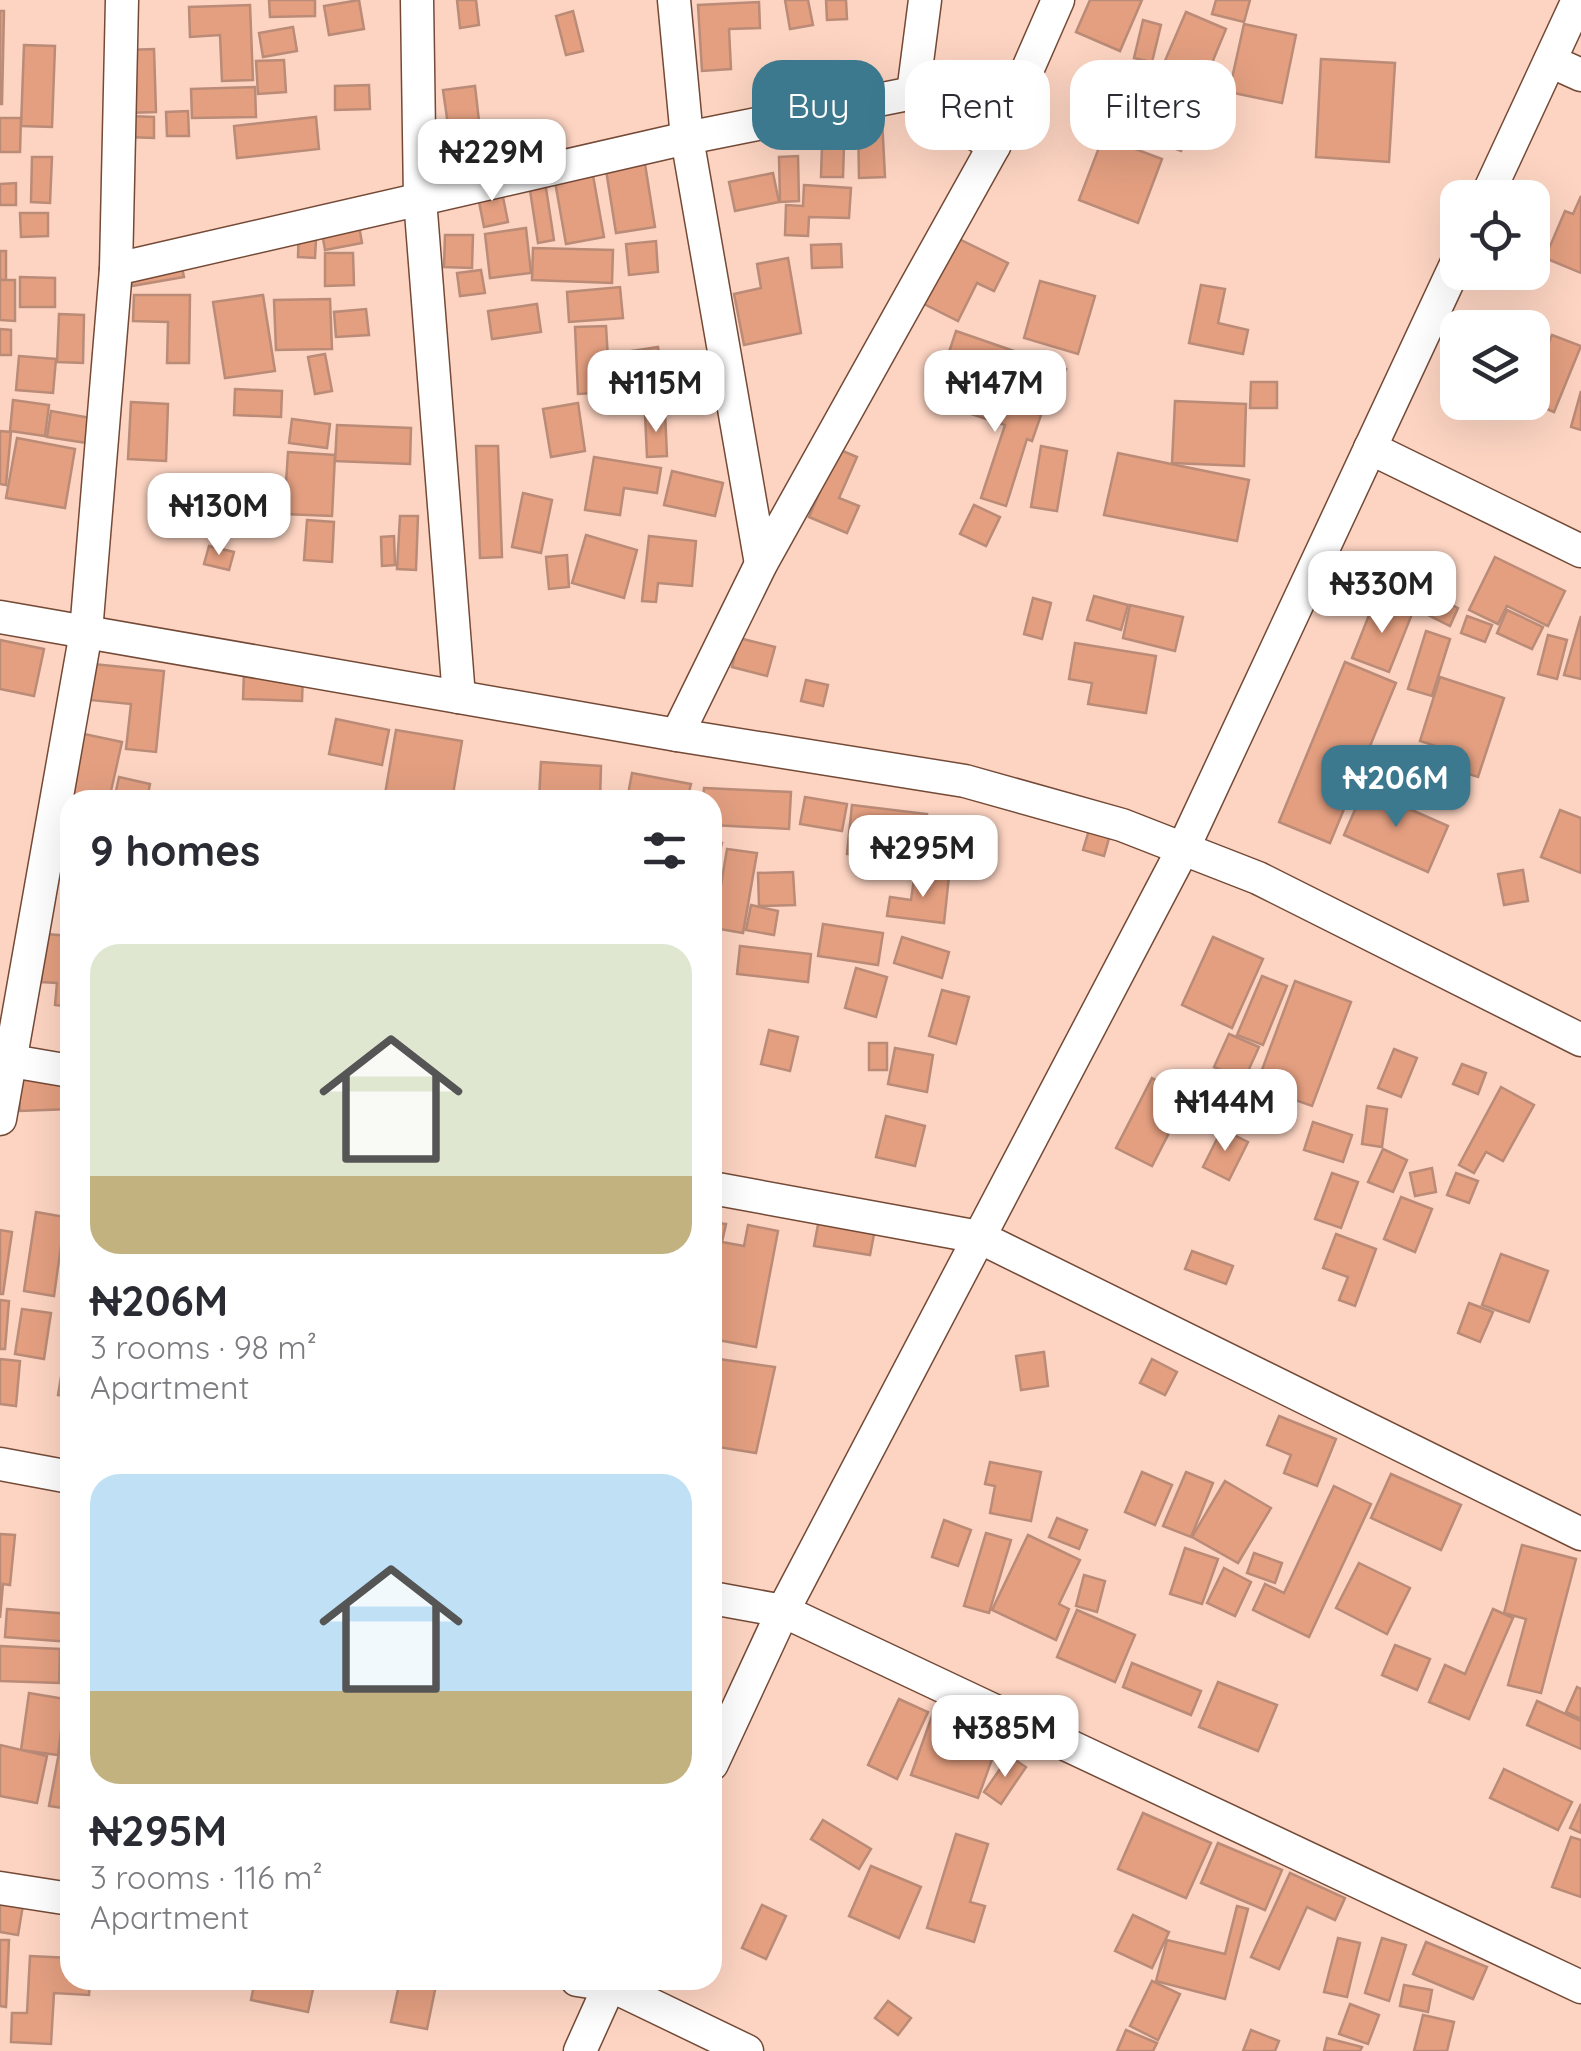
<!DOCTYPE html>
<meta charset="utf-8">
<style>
:root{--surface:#fff;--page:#f7f7f7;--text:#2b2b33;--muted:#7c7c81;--accent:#3c798f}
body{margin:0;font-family:Quicksand,sans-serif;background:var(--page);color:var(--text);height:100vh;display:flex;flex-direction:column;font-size:38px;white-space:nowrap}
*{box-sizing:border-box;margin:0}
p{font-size:32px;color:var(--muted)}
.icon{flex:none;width:55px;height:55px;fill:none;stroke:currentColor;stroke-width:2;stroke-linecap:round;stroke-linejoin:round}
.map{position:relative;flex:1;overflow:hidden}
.side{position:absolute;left:60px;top:790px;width:662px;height:1200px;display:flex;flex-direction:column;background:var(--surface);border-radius:30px;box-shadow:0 10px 40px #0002}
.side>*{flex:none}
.guide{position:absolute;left:752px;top:60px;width:678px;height:90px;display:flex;gap:20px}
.fabs{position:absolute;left:1440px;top:180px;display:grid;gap:20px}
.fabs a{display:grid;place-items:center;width:110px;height:110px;border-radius:20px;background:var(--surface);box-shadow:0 10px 40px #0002;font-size:50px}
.price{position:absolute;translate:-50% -85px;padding:0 22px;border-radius:20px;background:#fff;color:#222;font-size:32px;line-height:65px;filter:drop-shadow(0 2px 5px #0008)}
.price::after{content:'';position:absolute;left:50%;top:60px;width:30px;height:22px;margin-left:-15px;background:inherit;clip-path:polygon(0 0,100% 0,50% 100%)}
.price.on{background:var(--accent);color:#fff}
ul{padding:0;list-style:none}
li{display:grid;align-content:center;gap:20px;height:530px;padding:0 30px}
li span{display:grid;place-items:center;height:310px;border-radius:30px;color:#555}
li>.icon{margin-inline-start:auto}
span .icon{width:180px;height:180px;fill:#fffc;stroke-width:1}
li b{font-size:42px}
h2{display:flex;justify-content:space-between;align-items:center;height:120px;padding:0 30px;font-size:42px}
.chip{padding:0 35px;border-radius:30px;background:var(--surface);box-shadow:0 10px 40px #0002;font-size:35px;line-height:90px}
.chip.on{background:var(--accent);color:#fff}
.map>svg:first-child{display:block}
</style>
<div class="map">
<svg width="1581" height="2051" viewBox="0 0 1581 2051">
<rect width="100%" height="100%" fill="#fdd4c2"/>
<!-- building -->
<g fill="#e49f80" stroke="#ba8b77" stroke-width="2.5">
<polygon points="269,0 315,0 315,16 270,17"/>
<polygon points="359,0 364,29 329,35 324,6"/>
<polygon points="457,0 476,0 479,25 460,28"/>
<polygon points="785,0 808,0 813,25 790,29"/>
<polygon points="826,0 846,0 847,19 827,20"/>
<polygon points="1090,0 1142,0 1120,51 1076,32"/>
<polygon points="1216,0 1250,0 1244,22 1212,14"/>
<polygon points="759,2 760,28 729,29 731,69 702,71 698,5"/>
<polygon points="250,5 253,80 222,81 220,35 190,37 189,7"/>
<polygon points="0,11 4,11 2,104 0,104"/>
<polygon points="573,11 583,51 566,55 556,16"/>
<polygon points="1186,12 1226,29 1202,87 1161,70"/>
<polygon points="1143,20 1161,25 1152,62 1134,58"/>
<polygon points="1244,24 1296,35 1282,103 1229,92"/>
<polygon points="293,27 297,51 263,57 259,33"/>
<polygon points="24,45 55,46 52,127 21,126"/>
<polygon points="154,49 156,112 128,113 126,50"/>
<polygon points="1321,59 1395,63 1389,162 1316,157"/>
<polygon points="284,60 286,92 258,94 256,61"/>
<polygon points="369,85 370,109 335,110 335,86"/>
<polygon points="1163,85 1201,99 1181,151 1144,137"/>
<polygon points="475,86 479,121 448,125 443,90"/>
<polygon points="255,87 256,117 192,118 191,89"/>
<polygon points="188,111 189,136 167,136 166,112"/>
<polygon points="823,112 845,113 843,177 821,177"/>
<polygon points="129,116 154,117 154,138 128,137"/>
<polygon points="316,117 319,149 237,158 234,126"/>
<polygon points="0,118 21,118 20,152 0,152"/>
<polygon points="882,119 885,177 859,178 858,120"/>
<polygon points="1103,137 1162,159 1138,223 1079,200"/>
<polygon points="642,145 655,227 616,233 603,151"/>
<polygon points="589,153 604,237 566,244 551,159"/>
<polygon points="798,156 799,201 780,202 779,157"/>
<polygon points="32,157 52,157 50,203 31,202"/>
<polygon points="773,173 779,202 735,211 729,182"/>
<polygon points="544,175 554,240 538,243 528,177"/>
<polygon points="500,182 508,222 484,227 476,187"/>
<polygon points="16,183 16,205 0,205 0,184"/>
<polygon points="804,185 851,188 849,218 809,217 808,236 785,235 786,205 803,206"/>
<polygon points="1581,196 1581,273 1545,258 1565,211 1573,214"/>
<polygon points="356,208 362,243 325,250 319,215"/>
<polygon points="20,213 48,213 48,236 21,237"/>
<polygon points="299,221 317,222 315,258 298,257"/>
<polygon points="526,228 531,273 490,278 485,234"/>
<polygon points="445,235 473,235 472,268 444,267"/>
<polygon points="955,237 1008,263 994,291 977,283 958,321 922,303"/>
<polygon points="656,241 658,272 629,275 626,244"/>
<polygon points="841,244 842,267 812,268 811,245"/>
<polygon points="533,248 613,250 612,283 532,280"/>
<rect x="0" y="251" width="6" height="29"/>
<polygon points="325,253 353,253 354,285 325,286"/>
<polygon points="179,254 184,277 132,286 128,264"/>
<polygon points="788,258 801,333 744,345 734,294 761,288 757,264"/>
<polygon points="481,270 485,293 460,296 457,273"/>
<polygon points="20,277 55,278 55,307 20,307"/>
<polygon points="0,280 15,280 15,321 0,320"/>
<polygon points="1040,281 1095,296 1078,354 1024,338"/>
<polygon points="1201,285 1225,289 1218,323 1248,330 1243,354 1189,343"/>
<polygon points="620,287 623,318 569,322 567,292"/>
<polygon points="134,295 190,295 189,363 167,363 168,322 133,321"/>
<polygon points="263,295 275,371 225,378 213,302"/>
<polygon points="330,299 332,349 276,350 274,300"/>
<polygon points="537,304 541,332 492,339 488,311"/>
<polygon points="366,309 369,335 336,337 334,312"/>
<polygon points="59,314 84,315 83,363 57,362"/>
<polygon points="1520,319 1545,328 1532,362 1532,328 1517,328"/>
<polygon points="606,326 610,392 578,394 575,327"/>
<polygon points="0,329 11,330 11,355 0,355"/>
<polygon points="956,331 1066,369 1058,393 948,355"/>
<polygon points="1552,335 1581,346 1554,412 1530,402 1532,402 1532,383"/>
<polygon points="658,347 662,376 616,382 612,354"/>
<polygon points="325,354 332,391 315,394 308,357"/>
<polygon points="19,356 56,359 53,393 16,390"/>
<polygon points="934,382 1041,415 1032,441 1027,439 1006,506 981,498 1005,425 928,400"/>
<polygon points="1251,382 1277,382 1277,408 1250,408"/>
<polygon points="235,389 282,391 281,417 234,415"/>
<polygon points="1581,391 1581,430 1571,427"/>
<polygon points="13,400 49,405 45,436 10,431"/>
<polygon points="1175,401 1246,404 1244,466 1172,463"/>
<polygon points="131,402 168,404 166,461 128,459"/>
<polygon points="578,403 585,451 551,457 543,409"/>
<polygon points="51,411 91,418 87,443 47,437"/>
<polygon points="665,412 667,456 647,457 645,414"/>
<polygon points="292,419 330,424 327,448 289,443"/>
<polygon points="337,425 411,428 410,464 335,461"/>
<polygon points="0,431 11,432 6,485 0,484"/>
<polygon points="17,438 75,449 65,508 6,498"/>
<polygon points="476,446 498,446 502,557 480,558"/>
<polygon points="1041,446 1067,451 1057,511 1031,507"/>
<polygon points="838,449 857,457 839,498 859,506 847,533 809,517"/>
<polygon points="288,452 335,455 332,516 284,514"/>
<polygon points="1118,453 1249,480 1237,541 1104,515"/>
<polygon points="594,457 661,468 657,493 624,488 620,515 585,510"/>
<polygon points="672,471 723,483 715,516 664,505"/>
<polygon points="523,493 552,500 541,553 512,547"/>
<polygon points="974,505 1000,517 986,546 960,534"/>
<polygon points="400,516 418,516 416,570 397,569"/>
<polygon points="307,520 334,522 332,562 304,560"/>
<polygon points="586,535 637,550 624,598 572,583"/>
<polygon points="394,536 395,565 382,566 381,537"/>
<polygon points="649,536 696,541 692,586 658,583 656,602 642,601"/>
<polygon points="209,546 234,552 229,570 204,564"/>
<polygon points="567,555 569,587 549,589 546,557"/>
<polygon points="1495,557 1565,591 1548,626 1507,606 1498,624 1469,610"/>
<polygon points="1423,591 1458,608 1450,626 1414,608"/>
<polygon points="1094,596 1128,605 1121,630 1087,620"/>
<polygon points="1033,598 1051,603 1042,639 1024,634"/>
<polygon points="1375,600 1412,614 1389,672 1352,658"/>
<polygon points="1130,605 1183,617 1175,651 1123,638"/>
<polygon points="1507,610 1543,627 1532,649 1497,633"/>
<polygon points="1467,616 1492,625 1485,642 1461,633"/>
<polygon points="1581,616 1581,679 1564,675"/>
<polygon points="1426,631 1450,639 1432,696 1408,689"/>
<polygon points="1548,635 1567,640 1557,679 1538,674"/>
<polygon points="739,638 775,647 767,676 732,667"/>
<polygon points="0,640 44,649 34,696 0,689"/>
<polygon points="1075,643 1156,656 1146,713 1088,704 1092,683 1069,679"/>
<polygon points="1345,662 1396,683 1330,843 1279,822"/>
<polygon points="93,664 164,671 156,752 126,749 131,704 90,700"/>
<polygon points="244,672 303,674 302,701 243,699"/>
<polygon points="1440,677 1504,698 1478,777 1456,770 1461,754 1420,741"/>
<polygon points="806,680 828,685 823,706 801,701"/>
<polygon points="336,719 389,730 382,765 329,754"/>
<polygon points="396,730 462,741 452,800 384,800"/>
<polygon points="84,734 122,742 109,800 70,800 70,821 64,820"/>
<polygon points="541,762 601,766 600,800 539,800"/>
<polygon points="632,773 691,784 687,800 627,800"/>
<polygon points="119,777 150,784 147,800 114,800"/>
<polygon points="704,788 791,792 789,829 712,825 712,800 703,800"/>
<polygon points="1364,789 1448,826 1428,872 1344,835"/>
<polygon points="805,797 847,804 842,831 800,824"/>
<polygon points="852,805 927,814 922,863 847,854"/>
<polygon points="1560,810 1581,818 1581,873 1541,857"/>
<polygon points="1089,830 1110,835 1104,856 1083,850"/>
<polygon points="712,841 722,843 712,881"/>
<polygon points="727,849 757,853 743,933 714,928"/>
<polygon points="1523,870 1528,901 1504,905 1498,874"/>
<polygon points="793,872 795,905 759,906 758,873"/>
<polygon points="915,872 949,876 944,923 887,916 890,897 911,900"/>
<polygon points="751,905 778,911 774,935 746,930"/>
<polygon points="823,924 883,933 878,965 818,956"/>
<polygon points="46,934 70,936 70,1007 55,1005 57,983 41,982"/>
<polygon points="902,937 949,952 942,978 894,963"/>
<polygon points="1213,937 1263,959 1232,1028 1182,1005"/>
<polygon points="740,946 811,954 808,982 737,974"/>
<polygon points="856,968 887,977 876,1017 845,1008"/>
<polygon points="1262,976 1287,986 1263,1045 1237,1035"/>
<polygon points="1295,981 1351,1002 1312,1106 1256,1086"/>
<polygon points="942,990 969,997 956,1044 929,1036"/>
<polygon points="769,1030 798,1037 790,1071 761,1064"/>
<polygon points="1229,1034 1259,1047 1244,1080 1214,1067"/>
<rect x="869" y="1043" width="18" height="27"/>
<polygon points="895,1048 933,1055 927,1092 888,1084"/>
<polygon points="1394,1049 1417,1058 1401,1097 1378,1088"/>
<polygon points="1462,1064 1486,1073 1478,1094 1453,1084"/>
<polygon points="70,1075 70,1109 20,1111 18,1078"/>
<polygon points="1152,1078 1188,1096 1152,1166 1116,1148"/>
<polygon points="1501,1087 1534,1105 1503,1161 1486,1152 1474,1173 1459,1165"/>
<polygon points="1367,1106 1387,1109 1382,1147 1362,1144"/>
<polygon points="886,1116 925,1126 915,1166 876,1157"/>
<polygon points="1313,1122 1352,1135 1343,1162 1304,1150"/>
<polygon points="1222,1129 1248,1142 1229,1180 1203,1167"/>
<polygon points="1383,1149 1407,1160 1393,1192 1368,1182"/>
<polygon points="1432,1168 1436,1192 1415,1196 1410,1173"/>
<polygon points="1332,1173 1358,1182 1341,1228 1315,1219"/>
<polygon points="1456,1173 1478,1181 1469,1203 1447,1195"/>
<polygon points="1401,1197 1432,1209 1415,1252 1384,1239"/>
<polygon points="36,1212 65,1217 54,1296 24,1291"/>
<polygon points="820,1214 876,1224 870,1255 814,1246"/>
<polygon points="712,1222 726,1224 722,1242 744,1246 748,1225 778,1231 756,1347 712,1339"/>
<polygon points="0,1230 12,1232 3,1294 0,1294"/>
<polygon points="1336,1234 1376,1249 1355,1306 1339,1300 1348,1277 1323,1268"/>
<polygon points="1192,1251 1233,1266 1226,1284 1185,1269"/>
<polygon points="1501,1254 1548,1271 1529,1322 1482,1305"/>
<polygon points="0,1300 9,1301 5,1349 0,1349"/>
<polygon points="1469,1303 1493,1312 1480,1342 1458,1333"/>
<polygon points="22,1309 51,1313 44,1359 15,1354"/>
<polygon points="1044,1352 1048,1386 1021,1390 1016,1356"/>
<polygon points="65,1353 70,1354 70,1397 58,1395"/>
<polygon points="712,1358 775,1367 756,1453 712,1446"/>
<polygon points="0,1359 20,1361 16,1406 0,1404"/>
<polygon points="1152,1359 1177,1372 1165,1395 1140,1383"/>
<polygon points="1279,1416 1336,1439 1317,1486 1284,1473 1291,1455 1267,1445"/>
<polygon points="990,1462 1041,1472 1031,1521 990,1513 995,1486 985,1484"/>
<polygon points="1142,1472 1172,1485 1155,1525 1125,1512"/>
<polygon points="1186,1472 1213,1483 1191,1537 1163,1526"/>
<polygon points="1391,1474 1461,1505 1441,1550 1371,1518"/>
<polygon points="1225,1481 1271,1508 1238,1563 1192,1537"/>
<polygon points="1334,1486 1371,1504 1309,1637 1253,1610 1265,1584 1284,1593"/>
<polygon points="1057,1518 1087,1530 1079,1549 1049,1537"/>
<polygon points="944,1520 971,1530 958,1566 932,1557"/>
<polygon points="986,1533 1011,1540 989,1613 964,1606"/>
<polygon points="0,1534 15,1535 10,1585 3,1584 0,1618"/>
<polygon points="1028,1535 1080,1560 1059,1604 1069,1609 1056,1640 992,1610"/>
<polygon points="1522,1545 1576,1559 1541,1693 1508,1685 1526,1619 1504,1613"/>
<polygon points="1185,1548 1218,1559 1202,1604 1170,1594"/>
<polygon points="1254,1553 1282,1563 1275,1583 1247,1573"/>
<polygon points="1359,1563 1410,1588 1387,1634 1336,1608"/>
<polygon points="1224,1568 1251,1582 1235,1616 1207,1603"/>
<polygon points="1084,1575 1105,1581 1097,1612 1076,1606"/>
<polygon points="7,1609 70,1614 70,1642 5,1637"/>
<polygon points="1493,1609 1513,1618 1469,1719 1429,1702 1445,1665 1465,1674"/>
<polygon points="1077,1610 1135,1635 1115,1682 1057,1657"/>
<polygon points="1395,1645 1430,1659 1417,1690 1382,1675"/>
<polygon points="0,1646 60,1649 59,1683 0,1681"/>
<polygon points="1132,1663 1201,1691 1191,1715 1123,1687"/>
<polygon points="1218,1682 1277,1705 1258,1751 1199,1727"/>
<polygon points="1577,1687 1581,1689 1581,1719 1566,1712"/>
<polygon points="29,1693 65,1699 58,1755 21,1750"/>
<polygon points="899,1699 928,1712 897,1779 868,1765"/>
<polygon points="1537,1701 1581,1721 1581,1749 1527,1725"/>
<polygon points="933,1713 1000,1737 978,1798 911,1775"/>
<polygon points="61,1742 70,1744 70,1809 49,1806"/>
<polygon points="0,1745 47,1756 37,1803 0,1796"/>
<polygon points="1009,1756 1026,1767 1001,1804 984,1792"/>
<polygon points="1504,1769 1572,1802 1558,1830 1490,1798"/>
<polygon points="1581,1804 1581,1833 1570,1828"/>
<polygon points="1143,1813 1211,1843 1186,1898 1118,1869"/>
<polygon points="823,1820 871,1849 859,1869 811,1839"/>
<polygon points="956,1834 988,1844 970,1902 985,1906 974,1942 927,1928"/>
<polygon points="1571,1837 1581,1840 1581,1897 1552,1887"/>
<polygon points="1218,1843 1282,1870 1265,1910 1201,1883"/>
<polygon points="871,1866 921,1887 899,1938 849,1916"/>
<polygon points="1290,1873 1345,1898 1335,1920 1307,1907 1279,1969 1251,1957"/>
<polygon points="0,1901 23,1905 18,1935 0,1932"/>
<polygon points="762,1905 786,1916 766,1959 742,1948"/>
<polygon points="1237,1906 1248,1909 1225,1999 1156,1981 1167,1940 1225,1954"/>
<polygon points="1133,1915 1169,1932 1152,1968 1115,1951"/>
<polygon points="1338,1938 1360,1943 1347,1997 1324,1992"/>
<polygon points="1382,1938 1406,1945 1389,2001 1365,1993"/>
<polygon points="0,1940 9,1940 6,2007 0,2006"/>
<polygon points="1426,1942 1487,1967 1473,1999 1413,1974"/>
<polygon points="30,1956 70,1958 70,1980 90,1980 89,1995 54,1993 51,2044 11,2042 12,2013 27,2013"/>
<polygon points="255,1980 315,1980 308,2012 251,2000"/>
<polygon points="400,1980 437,1980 427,2029 391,2022"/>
<polygon points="1152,1981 1180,1994 1158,2040 1130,2026"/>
<polygon points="1404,1985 1432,1990 1428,2012 1400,2006"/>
<polygon points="888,2001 911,2018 898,2035 875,2018"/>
<polygon points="1350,2004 1379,2015 1368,2044 1339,2034"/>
<polygon points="1423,2015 1454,2022 1447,2051 1414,2051"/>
<polygon points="1126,2030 1157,2043 1153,2051 1117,2051"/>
<polygon points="1251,2030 1279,2041 1275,2051 1243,2051"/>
<polygon points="1327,2038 1362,2047 1360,2051 1324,2051"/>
</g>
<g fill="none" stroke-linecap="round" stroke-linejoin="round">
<!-- minor casing -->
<g stroke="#744a37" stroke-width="35">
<g id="minor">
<polyline points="417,0 420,199 459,697"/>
<polyline points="674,0 687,138 761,564"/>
<polyline points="1550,61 1581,75"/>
<polyline points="913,93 925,0"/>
<polyline points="1486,198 1578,0"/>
<polyline points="116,269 687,138 913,93 994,146"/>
<polyline points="1370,448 1581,551"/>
<polyline points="0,617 677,735 965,781 1122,825 1258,878 1581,1040"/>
<polyline points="677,735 761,564 994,146 1058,0"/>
<polyline points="0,1059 70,1071"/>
<polyline points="0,1119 86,632 116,269 122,0"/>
<polyline points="712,1188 979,1237 1581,1534"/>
<polyline points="0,1464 70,1477"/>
<polyline points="712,1598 783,1611 1581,1987"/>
<polyline points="712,1764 783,1611 1183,849 1458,260"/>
<polyline points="0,1888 70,1899"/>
<polyline points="577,1980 610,1985 747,2051"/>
<polyline points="580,2051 612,1980"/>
</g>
</g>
<!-- minor -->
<use href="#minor" stroke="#fff" stroke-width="32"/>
</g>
</svg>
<div class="fabs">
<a><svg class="icon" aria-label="locate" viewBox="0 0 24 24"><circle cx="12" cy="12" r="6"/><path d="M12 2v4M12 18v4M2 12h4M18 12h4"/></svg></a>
<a><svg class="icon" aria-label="layers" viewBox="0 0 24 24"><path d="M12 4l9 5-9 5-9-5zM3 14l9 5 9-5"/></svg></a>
</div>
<b class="price" style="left:492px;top:204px">₦229M</b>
<b class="price" style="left:656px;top:435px">₦115M</b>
<b class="price" style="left:995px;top:435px">₦147M</b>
<b class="price" style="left:219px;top:558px">₦130M</b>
<b class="price" style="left:1382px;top:636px">₦330M</b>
<b class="price on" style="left:1396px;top:830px">₦206M</b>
<b class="price" style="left:923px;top:900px">₦295M</b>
<b class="price" style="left:1225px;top:1154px">₦144M</b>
<b class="price" style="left:1005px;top:1780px">₦385M</b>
<div class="guide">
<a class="chip on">Buy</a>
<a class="chip">Rent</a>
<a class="chip">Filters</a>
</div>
<section class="side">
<h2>9 homes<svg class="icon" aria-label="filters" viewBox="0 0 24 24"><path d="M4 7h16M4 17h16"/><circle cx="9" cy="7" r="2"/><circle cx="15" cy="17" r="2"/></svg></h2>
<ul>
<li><span style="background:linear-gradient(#dfe7d0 75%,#c2b280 0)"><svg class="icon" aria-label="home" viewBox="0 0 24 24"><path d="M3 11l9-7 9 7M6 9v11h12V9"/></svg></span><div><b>₦206M</b><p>3 rooms · 98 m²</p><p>Apartment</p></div></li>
<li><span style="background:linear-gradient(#bfe0f5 70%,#c2b280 0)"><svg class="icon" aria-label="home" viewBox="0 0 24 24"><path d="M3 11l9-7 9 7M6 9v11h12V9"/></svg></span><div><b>₦295M</b><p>3 rooms · 116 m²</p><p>Apartment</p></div></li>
</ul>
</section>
</div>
